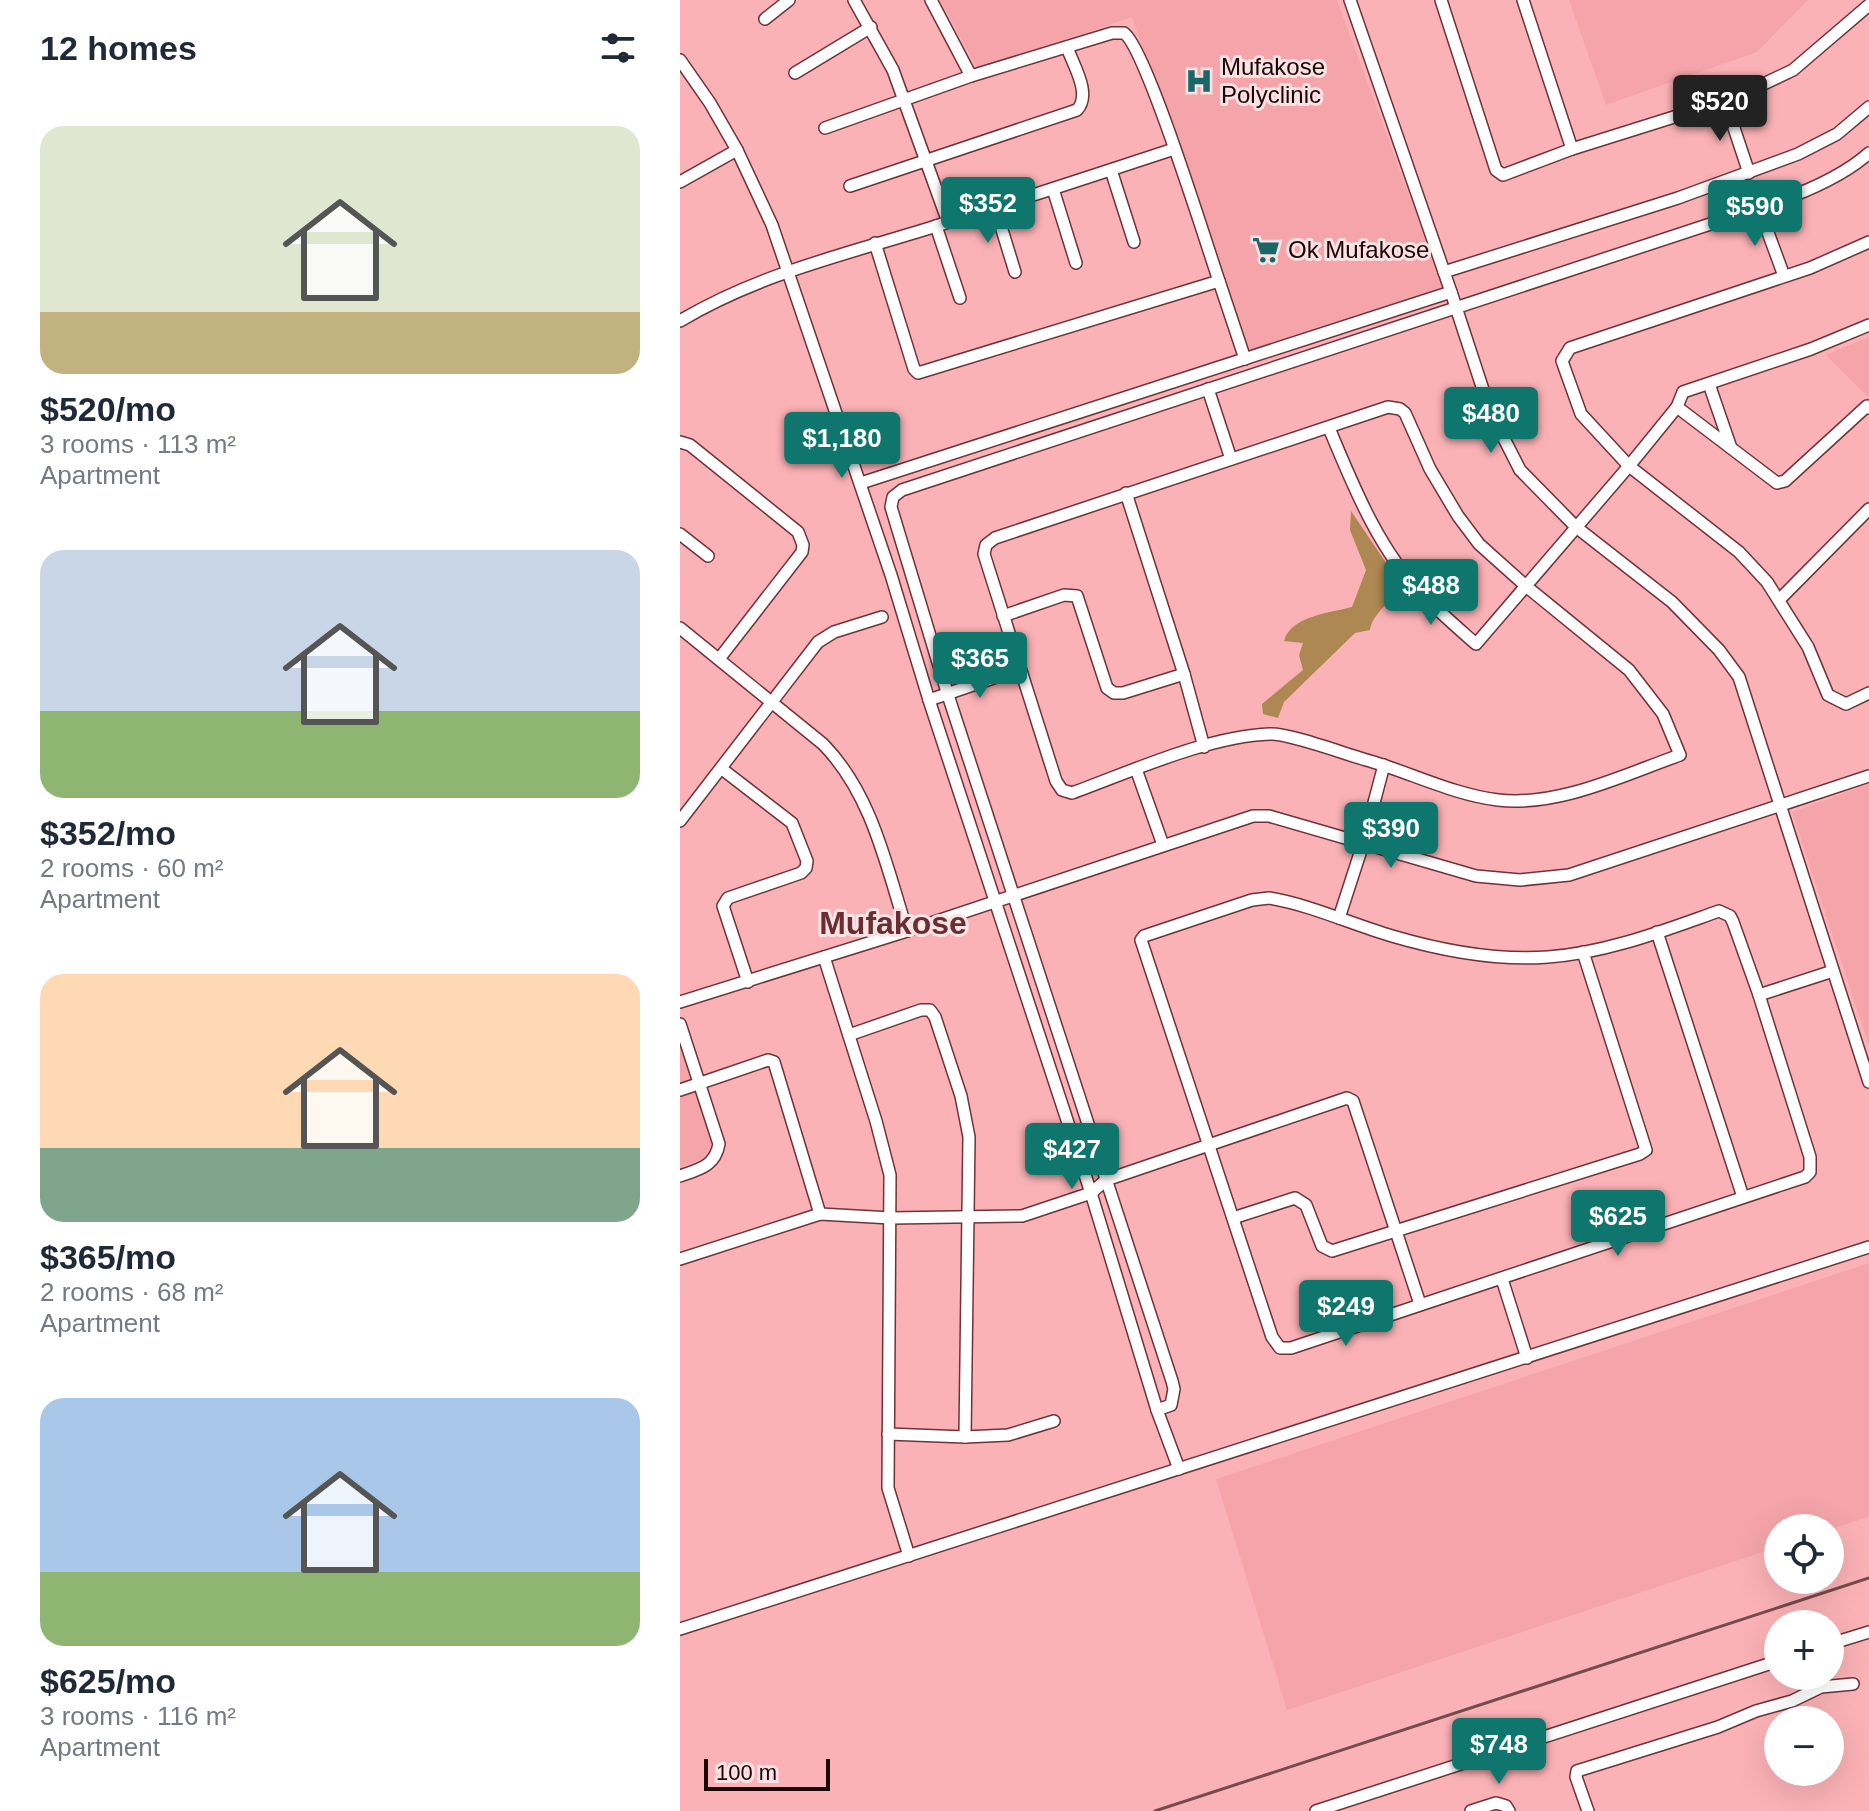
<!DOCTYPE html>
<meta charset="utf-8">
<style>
:root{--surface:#fff;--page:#f6f6f7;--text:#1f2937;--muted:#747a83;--accent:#0f766e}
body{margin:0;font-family:Arial,sans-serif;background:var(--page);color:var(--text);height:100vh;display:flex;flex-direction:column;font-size:30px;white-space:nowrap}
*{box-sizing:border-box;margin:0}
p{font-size:26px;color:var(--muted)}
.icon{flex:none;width:44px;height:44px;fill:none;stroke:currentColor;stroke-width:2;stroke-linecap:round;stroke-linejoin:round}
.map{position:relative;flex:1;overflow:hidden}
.sheet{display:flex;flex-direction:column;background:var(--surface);width:680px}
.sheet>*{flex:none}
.buttons{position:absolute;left:1084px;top:1514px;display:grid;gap:16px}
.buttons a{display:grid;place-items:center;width:80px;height:80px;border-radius:50%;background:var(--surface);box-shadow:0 8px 32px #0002;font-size:40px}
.scale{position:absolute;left:24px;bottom:20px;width:126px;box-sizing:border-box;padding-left:8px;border:4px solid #1c0507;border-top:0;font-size:22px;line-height:28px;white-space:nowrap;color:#1c0507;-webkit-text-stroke:6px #fae2e3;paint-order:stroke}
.price{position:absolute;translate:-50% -68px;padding:0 18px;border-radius:8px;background:var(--accent);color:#fff;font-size:26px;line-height:52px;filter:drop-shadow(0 2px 4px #0008)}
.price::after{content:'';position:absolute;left:50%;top:48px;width:24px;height:18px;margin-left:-12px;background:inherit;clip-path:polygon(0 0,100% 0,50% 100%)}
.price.on{background:#222;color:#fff}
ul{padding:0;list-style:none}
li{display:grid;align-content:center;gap:16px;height:424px;padding:0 40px}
li span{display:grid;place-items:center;height:248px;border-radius:24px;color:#555}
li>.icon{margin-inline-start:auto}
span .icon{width:144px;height:144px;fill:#fffc;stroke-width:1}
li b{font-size:34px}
h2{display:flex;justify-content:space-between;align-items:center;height:96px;padding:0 40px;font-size:34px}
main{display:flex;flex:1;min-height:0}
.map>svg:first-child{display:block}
</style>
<main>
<section class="sheet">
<h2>12 homes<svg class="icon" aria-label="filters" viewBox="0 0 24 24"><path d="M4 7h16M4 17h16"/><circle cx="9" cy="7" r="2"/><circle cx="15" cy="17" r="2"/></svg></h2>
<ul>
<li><span style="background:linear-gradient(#dfe7d0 75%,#c2b280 0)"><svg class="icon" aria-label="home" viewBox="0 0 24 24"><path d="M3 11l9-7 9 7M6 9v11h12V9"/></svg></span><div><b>$520/mo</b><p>3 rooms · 113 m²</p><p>Apartment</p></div></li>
<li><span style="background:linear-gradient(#c9d6e8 65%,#8fb573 0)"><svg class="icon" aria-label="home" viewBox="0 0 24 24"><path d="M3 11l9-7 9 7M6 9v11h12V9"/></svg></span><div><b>$352/mo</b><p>2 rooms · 60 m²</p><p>Apartment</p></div></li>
<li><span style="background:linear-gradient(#ffd9b3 70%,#7fa58c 0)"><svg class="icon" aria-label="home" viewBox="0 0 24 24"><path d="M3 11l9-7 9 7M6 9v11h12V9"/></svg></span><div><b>$365/mo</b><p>2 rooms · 68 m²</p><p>Apartment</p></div></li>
<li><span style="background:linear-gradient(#a9c7e8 70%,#8fb573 0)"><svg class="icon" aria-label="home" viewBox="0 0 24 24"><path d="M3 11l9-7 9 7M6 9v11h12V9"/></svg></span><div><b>$625/mo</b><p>3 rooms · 116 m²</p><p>Apartment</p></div></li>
</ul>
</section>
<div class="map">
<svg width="1189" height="1811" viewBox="0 0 1189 1811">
<rect width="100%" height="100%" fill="#fbb2b6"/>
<!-- built -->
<g fill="#f5a5aa">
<polygon points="260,0 657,0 763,287 573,349 566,348 452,17 298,70"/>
<polygon points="889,0 1128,0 1077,52 926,105"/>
<polygon points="1189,337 1189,398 1146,355"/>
<polygon points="1189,784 1189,1046 1112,812"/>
<polygon points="0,1043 38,1153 0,1167"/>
<polygon points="1189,1263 1189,1517 1150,1529 1098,1528 1098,1547 607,1710 536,1479"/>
</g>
<!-- forest -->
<path fill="#ae8853" d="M671,511L719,582C714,603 693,611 690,630L675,633L604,702L598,718L583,714L582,704L623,670L619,655L623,643L604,641C611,616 649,613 672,607L686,570L670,530Z"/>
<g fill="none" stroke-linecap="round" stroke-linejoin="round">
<!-- minor casing -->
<g stroke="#6f3239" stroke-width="14">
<g id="minor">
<polyline points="174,0 213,70 268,222"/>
<polyline points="251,0 291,76"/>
<polyline points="670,0 771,292"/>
<polyline points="761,0 816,170 823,175 892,149 1045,101 1071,90 1113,70 1189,5"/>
<polyline points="843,0 892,149"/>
<polyline points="85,19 109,0"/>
<polyline points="0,60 30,103 57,150 92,225 211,575 249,700 411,1193 477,1410 499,1469"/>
<polyline points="115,73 191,27"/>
<polyline points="1045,101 1069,173"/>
<path d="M145,128L291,76L432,33H444C466,48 526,243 539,281"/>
<polyline points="431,170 454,242"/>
<polyline points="0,182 57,150"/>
<path d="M170,186L397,110C412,94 393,65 387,47"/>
<polyline points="373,189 396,263"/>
<polyline points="315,207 335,272"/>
<polyline points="1079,208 1104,276"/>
<polyline points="256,226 280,298"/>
<polyline points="1189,242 1130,268 890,348 882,361 901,414 949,466 1059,552 1087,582 1128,647 1148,695 1166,704 1189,693"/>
<polyline points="195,243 234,369 238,373 539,281 565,359"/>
<polyline points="764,272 998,198 1118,154 1157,134 1189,107"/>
<path d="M0,321C80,273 168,254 256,226C336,201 415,175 494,149"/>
<polyline points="1029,384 1051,448 1097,483 1105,481 1187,406 1189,408"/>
<polyline points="528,389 551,459"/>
<path d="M708,407L720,409L725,413L750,469L778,516L799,544L847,587L949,670L983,714L1000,755C943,775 879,807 818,800C775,795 731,773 690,761C667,755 610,733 590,734C528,736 450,772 392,793L382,790L376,781L304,554L306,545L315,538Z"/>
<polyline points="997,407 1051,448"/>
<path d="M649,428C673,485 698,549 742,594C759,612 778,628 796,644L949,466L997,407L1003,392L1131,349L1189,325"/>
<polyline points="0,442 10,445 118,532 123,545 122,552 39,659"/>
<polyline points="181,483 771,292 810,411 840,470 896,527 992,602 1039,650 1059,677 1189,1082"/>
<polyline points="446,493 504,674"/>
<polyline points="0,534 28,556"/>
<polyline points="1100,599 1189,509"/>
<polyline points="323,616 384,595 397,596 427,688 434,693 443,693 504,674 524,747"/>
<path d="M0,628L143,744C192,794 206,865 227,931"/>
<polyline points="249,700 340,669"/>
<polyline points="42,769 112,823 127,861 126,868 121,873 48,898 43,906 68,982"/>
<polyline points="456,769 483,845"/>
<polyline points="0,821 138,642 154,632 202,617"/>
<path d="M589,898C631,905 671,924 712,936C763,951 815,961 868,957C927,953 985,930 1039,911L1050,916L1053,922L1079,995L1130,1157V1172L1125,1177L611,1348H600L592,1337L461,940L464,936L572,900Z"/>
<polyline points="659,918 683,844 704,765"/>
<polyline points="977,932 1063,1197"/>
<polyline points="144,957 196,1121 210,1175 208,1488 229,1556"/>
<polyline points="1079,995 1153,971"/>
<polyline points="0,1002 227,931 573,816 589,816 796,876 840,880 889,875 1189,776"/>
<path d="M0,1024L39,1144C35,1166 20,1169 0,1176"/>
<polyline points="169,1035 241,1010 250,1010 255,1017 281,1096 289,1137 285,1437"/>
<polyline points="0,1090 88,1060 94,1062 140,1214"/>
<polyline points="553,1218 615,1198 626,1205 642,1246 652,1251 960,1154 966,1150 903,952"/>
<polyline points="0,1259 140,1214 211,1218 342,1216 411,1193 426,1180 667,1098 673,1101 740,1304"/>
<polyline points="822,1279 847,1358"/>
<path d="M477,1410L491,1405L494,1389L492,1381L267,692L211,507L213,497L222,490L1079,208C1116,196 1160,179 1189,153"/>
<polyline points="208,1434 285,1437 328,1435 374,1421"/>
<polyline points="0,1629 1189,1247"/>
<polyline points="1150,1644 1189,1632"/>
<polyline points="636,1811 1098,1661"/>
<polyline points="791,1811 816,1803 826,1806 829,1811"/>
<polyline points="908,1811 896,1777 897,1771 1038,1727 1076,1711 1112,1701 1141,1687 1173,1684"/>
</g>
</g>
<!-- minor -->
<use href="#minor" stroke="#fff" stroke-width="11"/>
<!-- rail -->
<polyline stroke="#764b4d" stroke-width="3" points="475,1811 1189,1578"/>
</g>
<!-- icons -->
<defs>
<g id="hospital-bare" transform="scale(2.16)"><path d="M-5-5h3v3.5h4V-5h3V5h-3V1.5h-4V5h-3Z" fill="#196767" stroke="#fae2e3" stroke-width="2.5" paint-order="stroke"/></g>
<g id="supermarket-bare" transform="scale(2.16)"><path d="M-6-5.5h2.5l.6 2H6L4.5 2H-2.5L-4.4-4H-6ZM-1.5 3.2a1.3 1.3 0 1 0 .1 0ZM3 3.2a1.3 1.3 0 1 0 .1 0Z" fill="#196767" stroke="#fae2e3" stroke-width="2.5" paint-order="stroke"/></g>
</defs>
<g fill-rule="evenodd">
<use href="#hospital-bare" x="519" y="81"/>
<use href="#supermarket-bare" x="586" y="250"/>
</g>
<g text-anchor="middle" stroke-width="6" stroke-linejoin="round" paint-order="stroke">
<!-- poi labels -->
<g font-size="24" fill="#1c0507" stroke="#fae2e3" text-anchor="start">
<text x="541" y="75">Mufakose<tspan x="541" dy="28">Polyclinic</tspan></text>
<text x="608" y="258">Ok Mufakose</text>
</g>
<!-- district labels -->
<g font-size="32" font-weight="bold" fill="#692d34" stroke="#fae2e3">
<text x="213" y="934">Mufakose</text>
</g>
</g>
</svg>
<div class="buttons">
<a><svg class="icon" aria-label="locate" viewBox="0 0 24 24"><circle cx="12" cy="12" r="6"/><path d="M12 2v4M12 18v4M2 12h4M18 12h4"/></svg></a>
<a>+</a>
<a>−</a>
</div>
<div class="scale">100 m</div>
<b class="price on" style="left:1040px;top:143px">$520</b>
<b class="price" style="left:308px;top:245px">$352</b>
<b class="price" style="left:1075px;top:248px">$590</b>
<b class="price" style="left:811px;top:455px">$480</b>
<b class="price" style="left:162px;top:480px">$1,180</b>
<b class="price" style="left:751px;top:627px">$488</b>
<b class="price" style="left:300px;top:700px">$365</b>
<b class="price" style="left:711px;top:870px">$390</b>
<b class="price" style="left:392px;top:1191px">$427</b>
<b class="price" style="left:938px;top:1258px">$625</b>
<b class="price" style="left:666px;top:1348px">$249</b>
<b class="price" style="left:819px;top:1786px">$748</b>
</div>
</main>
